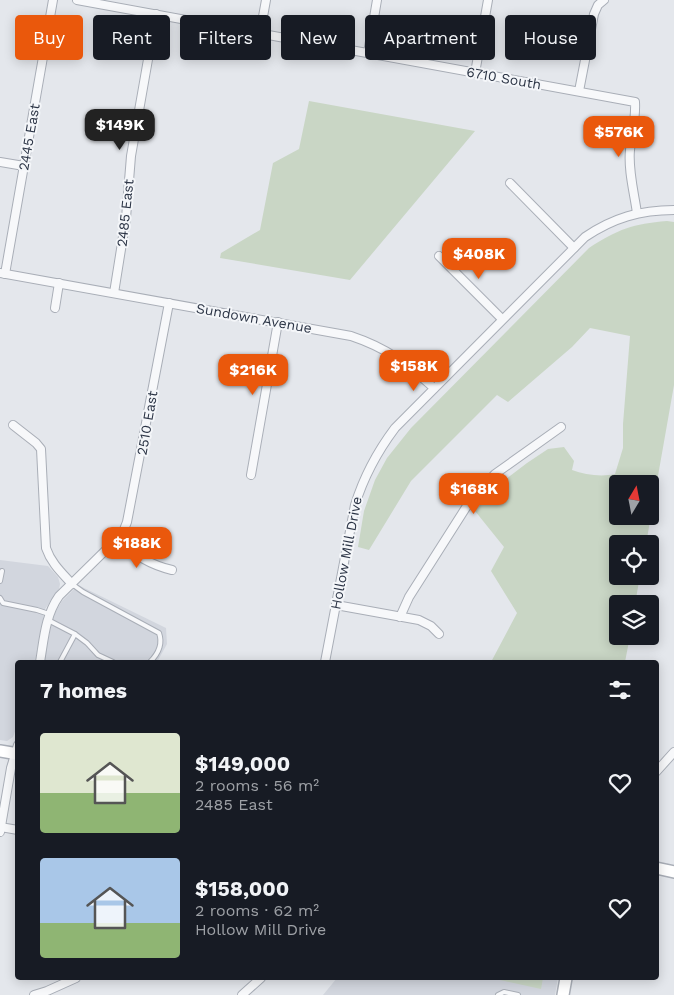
<!DOCTYPE html>
<meta charset="utf-8">
<style>
:root{--surface:#171b24;--page:#242831;--text:#f1f3f6;--muted:#9ea1a6;--accent:#ea580c}
body{margin:0;font-family:"Work Sans",sans-serif;background:var(--page);color:var(--text);height:100vh;display:flex;flex-direction:column;font-size:19px;white-space:nowrap}
*{box-sizing:border-box;margin:0}
p{font-size:16px;color:var(--muted)}
.icon{flex:none;width:28px;height:28px;fill:none;stroke:currentColor;stroke-width:2;stroke-linecap:round;stroke-linejoin:round}
.map{position:relative;flex:1;overflow:hidden}
.details{position:absolute;left:15px;top:660px;width:644px;height:320px;display:flex;flex-direction:column;background:var(--surface);border-radius:5px;box-shadow:0 2px 12px #0003}
.details>*{flex:none}
.top-card{position:absolute;left:15px;top:15px;width:645px;height:45px;display:flex;gap:10px}
.needle{width:32px;rotate:10deg}
.fabs{position:absolute;left:609px;top:475px;display:grid;gap:10px}
.fabs a{display:grid;place-items:center;width:50px;height:50px;border-radius:5px;background:var(--surface);box-shadow:0 2px 12px #0003;font-size:25px}
.price{position:absolute;translate:-50% -42px;padding:0 11px;border-radius:10px;background:var(--accent);color:#fff;font-size:16px;line-height:32px;filter:drop-shadow(0 1px 2px #0008)}
.price::after{content:'';position:absolute;left:50%;top:30px;width:15px;height:11px;margin-left:-8px;background:inherit;clip-path:polygon(0 0,100% 0,50% 100%)}
.price.active{background:#222;color:#fff}
ul{padding:0;list-style:none}
li{display:flex;align-items:center;gap:15px;height:125px;padding:0 25px}
li span{display:grid;place-items:center;flex:none;width:140px;height:100px;border-radius:5px;color:#555}
li>.icon{margin-inline-start:auto}
span .icon{width:60px;height:60px;fill:#fffc;stroke-width:1}
li b{font-size:21px}
h2{display:flex;justify-content:space-between;align-items:center;height:60px;padding:0 25px;font-size:21px}
.tag{padding:0 18px;border-radius:5px;background:var(--surface);box-shadow:0 2px 12px #0003;font-size:18px;line-height:45px}
.tag.active{background:var(--accent);color:#fff}
.map>svg:first-child{display:block}
</style>
<div class="map">
<svg width="674" height="995" viewBox="0 0 674 995">
<rect width="100%" height="100%" fill="#e4e7ec"/>
<!-- built -->
<g fill="#d2d6de">
<polygon points="0,560 48,566 58,577 60,584 59,589 45,609 35,662 18,662 17,726 13,737 7,741 0,740"/>
<polygon points="78,585 166,628 167,644 157,662 44,662 53,616 62,601"/>
<polygon points="337,978 558,978 555,995 323,995"/>
</g>
<!-- green -->
<g fill="#c9d6c5" fill-rule="evenodd">
<polygon points="309,101 475,131 350,280 220,258 221,253 260,230 273,163 299,149"/>
<path d="M667,221L674,222V385L646,544H618V576H640L635,604H618V636H630L625,662H491L517,613L491,571L504,547L475,511L493,489L527,463L548,449L564,447L574,461L572,470C585,475 602,477 615,474L623,448V424L630,336L590,328L572,347L508,402L497,395L411,481L369,550L358,547L364,511L375,480L387,458L411,428L589,248C618,229 633,224 667,221ZM618,484H650V516H618Z"/>
<polygon points="491,978 543,978 541,989"/>
</g>
<g fill="none" stroke-linecap="round" stroke-linejoin="round">
<!-- lane casing -->
<g stroke="#a9aeb7" stroke-width="6">
<g id="lane">
<polyline points="0,581 2,571"/>
<path d="M72,584L83,592L159,633C163,644 158,654 150,662"/>
<polyline points="0,598 3,603 37,610 49,614"/>
<polyline points="48,620 75,634 60,662"/>
<polyline points="75,634 87,643 98,655 113,662"/>
<polyline points="498,995 504,992 518,995"/>
</g>
</g>
<!-- street casing -->
<g stroke="#a9aeb7" stroke-width="10">
<g id="street">
<path d="M77,0L635,102C636,119 632,133 630,150C628,170 634,192 637,213"/>
<polyline points="260,33 266,0"/>
<polyline points="368,53 377,0"/>
<polyline points="475,73 488,0"/>
<polyline points="579,91 594,14 598,5 604,0"/>
<polyline points="0,162 24,166"/>
<polyline points="510,183 574,248"/>
<polyline points="439,256 502,319"/>
<path d="M0,273L351,336C387,348 406,363 434,388"/>
<polyline points="5,274 53,0"/>
<polyline points="114,293 126,218 131,156 156,14"/>
<polyline points="55,308 59,283"/>
<path d="M13,425L36,443L41,449L46,548C51,563 62,573 72,584"/>
<polyline points="251,475 278,322"/>
<path d="M116,540C134,554 150,565 172,570"/>
<polyline points="336,605 419,620 431,626 439,634"/>
<polyline points="400,617 409,597 472,498 495,474 561,427"/>
<path d="M40,662C44,639 45,616 59,596L116,540L123,532L127,522L169,303"/>
<path d="M325,662L355,505C364,476 377,452 395,428L585,237C613,218 640,210 674,210"/>
<polyline points="656,772 674,752"/>
<polyline points="0,827 18,830"/>
<polyline points="0,832 11,768 18,745"/>
<polyline points="34,995 47,991 76,978"/>
<polyline points="242,995 261,978"/>
</g>
</g>
<!-- secondary casing -->
<g stroke="#a9aeb7" stroke-width="14">
<g id="secondary">
<polyline points="0,751 18,754"/>
<polyline points="656,868 674,872"/>
<polyline points="563,995 566,978"/>
</g>
</g>
<!-- lane -->
<use href="#lane" stroke="#f7f8fa" stroke-width="4"/>
<!-- street -->
<use href="#street" stroke="#f7f8fa" stroke-width="8"/>
<!-- secondary -->
<use href="#secondary" stroke="#fff" stroke-width="11"/>
</g>
<g text-anchor="middle" stroke-width="4" stroke-linejoin="round" paint-order="stroke">
<!-- street labels -->
<g font-size="14" fill="#2b3445" stroke="#f4f6f9">
<text transform="translate(504 78) rotate(10)" y="5">6710 South</text>
<text transform="translate(29 137) rotate(-80)" y="5">2445 East</text>
<text transform="translate(125 213) rotate(-84)" y="5">2485 East</text>
<text transform="translate(254 318) rotate(10)" y="5">Sundown Avenue</text>
<text transform="translate(147 423) rotate(-80)" y="5">2510 East</text>
<text transform="translate(346 553) rotate(-79)" y="5">Hollow Mill Drive</text>
</g>
</g>
</svg>
<div class="fabs">
<a><svg class="needle" viewBox="-14 -14 28 28"><path d="M0-13l5 13h-10z" fill="#e53935"/><path d="M0 13l5-13h-10z" fill="#9ea1a6"/></svg></a>
<a><svg class="icon" aria-label="locate" viewBox="0 0 24 24"><circle cx="12" cy="12" r="6"/><path d="M12 2v4M12 18v4M2 12h4M18 12h4"/></svg></a>
<a><svg class="icon" aria-label="layers" viewBox="0 0 24 24"><path d="M12 4l9 5-9 5-9-5zM3 14l9 5 9-5"/></svg></a>
</div>
<b class="price active" style="left:120px;top:151px">$149K</b>
<b class="price" style="left:619px;top:158px">$576K</b>
<b class="price" style="left:479px;top:280px">$408K</b>
<b class="price" style="left:414px;top:392px">$158K</b>
<b class="price" style="left:253px;top:396px">$216K</b>
<b class="price" style="left:474px;top:515px">$168K</b>
<b class="price" style="left:137px;top:569px">$188K</b>
<div class="top-card">
<a class="tag active">Buy</a>
<a class="tag">Rent</a>
<a class="tag">Filters</a>
<a class="tag">New</a>
<a class="tag">Apartment</a>
<a class="tag">House</a>
</div>
<section class="details">
<h2>7 homes<svg class="icon" aria-label="filters" viewBox="0 0 24 24"><path d="M4 7h16M4 17h16"/><circle cx="9" cy="7" r="2"/><circle cx="15" cy="17" r="2"/></svg></h2>
<ul>
<li><span style="background:linear-gradient(#dfe7d0 60%,#8fb573 0)"><svg class="icon" aria-label="home" viewBox="0 0 24 24"><path d="M3 11l9-7 9 7M6 9v11h12V9"/></svg></span><div><b>$149,000</b><p>2 rooms · 56 m²</p><p>2485 East</p></div><svg class="icon" aria-label="heart" viewBox="0 0 24 24"><path d="M12 20l-8-8c-3-5 5-10 8-4 3-6 11-1 8 4z"/></svg></li>
<li><span style="background:linear-gradient(#a9c7e8 65%,#8fb573 0)"><svg class="icon" aria-label="home" viewBox="0 0 24 24"><path d="M3 11l9-7 9 7M6 9v11h12V9"/></svg></span><div><b>$158,000</b><p>2 rooms · 62 m²</p><p>Hollow Mill Drive</p></div><svg class="icon" aria-label="heart" viewBox="0 0 24 24"><path d="M12 20l-8-8c-3-5 5-10 8-4 3-6 11-1 8 4z"/></svg></li>
</ul>
</section>
</div>
